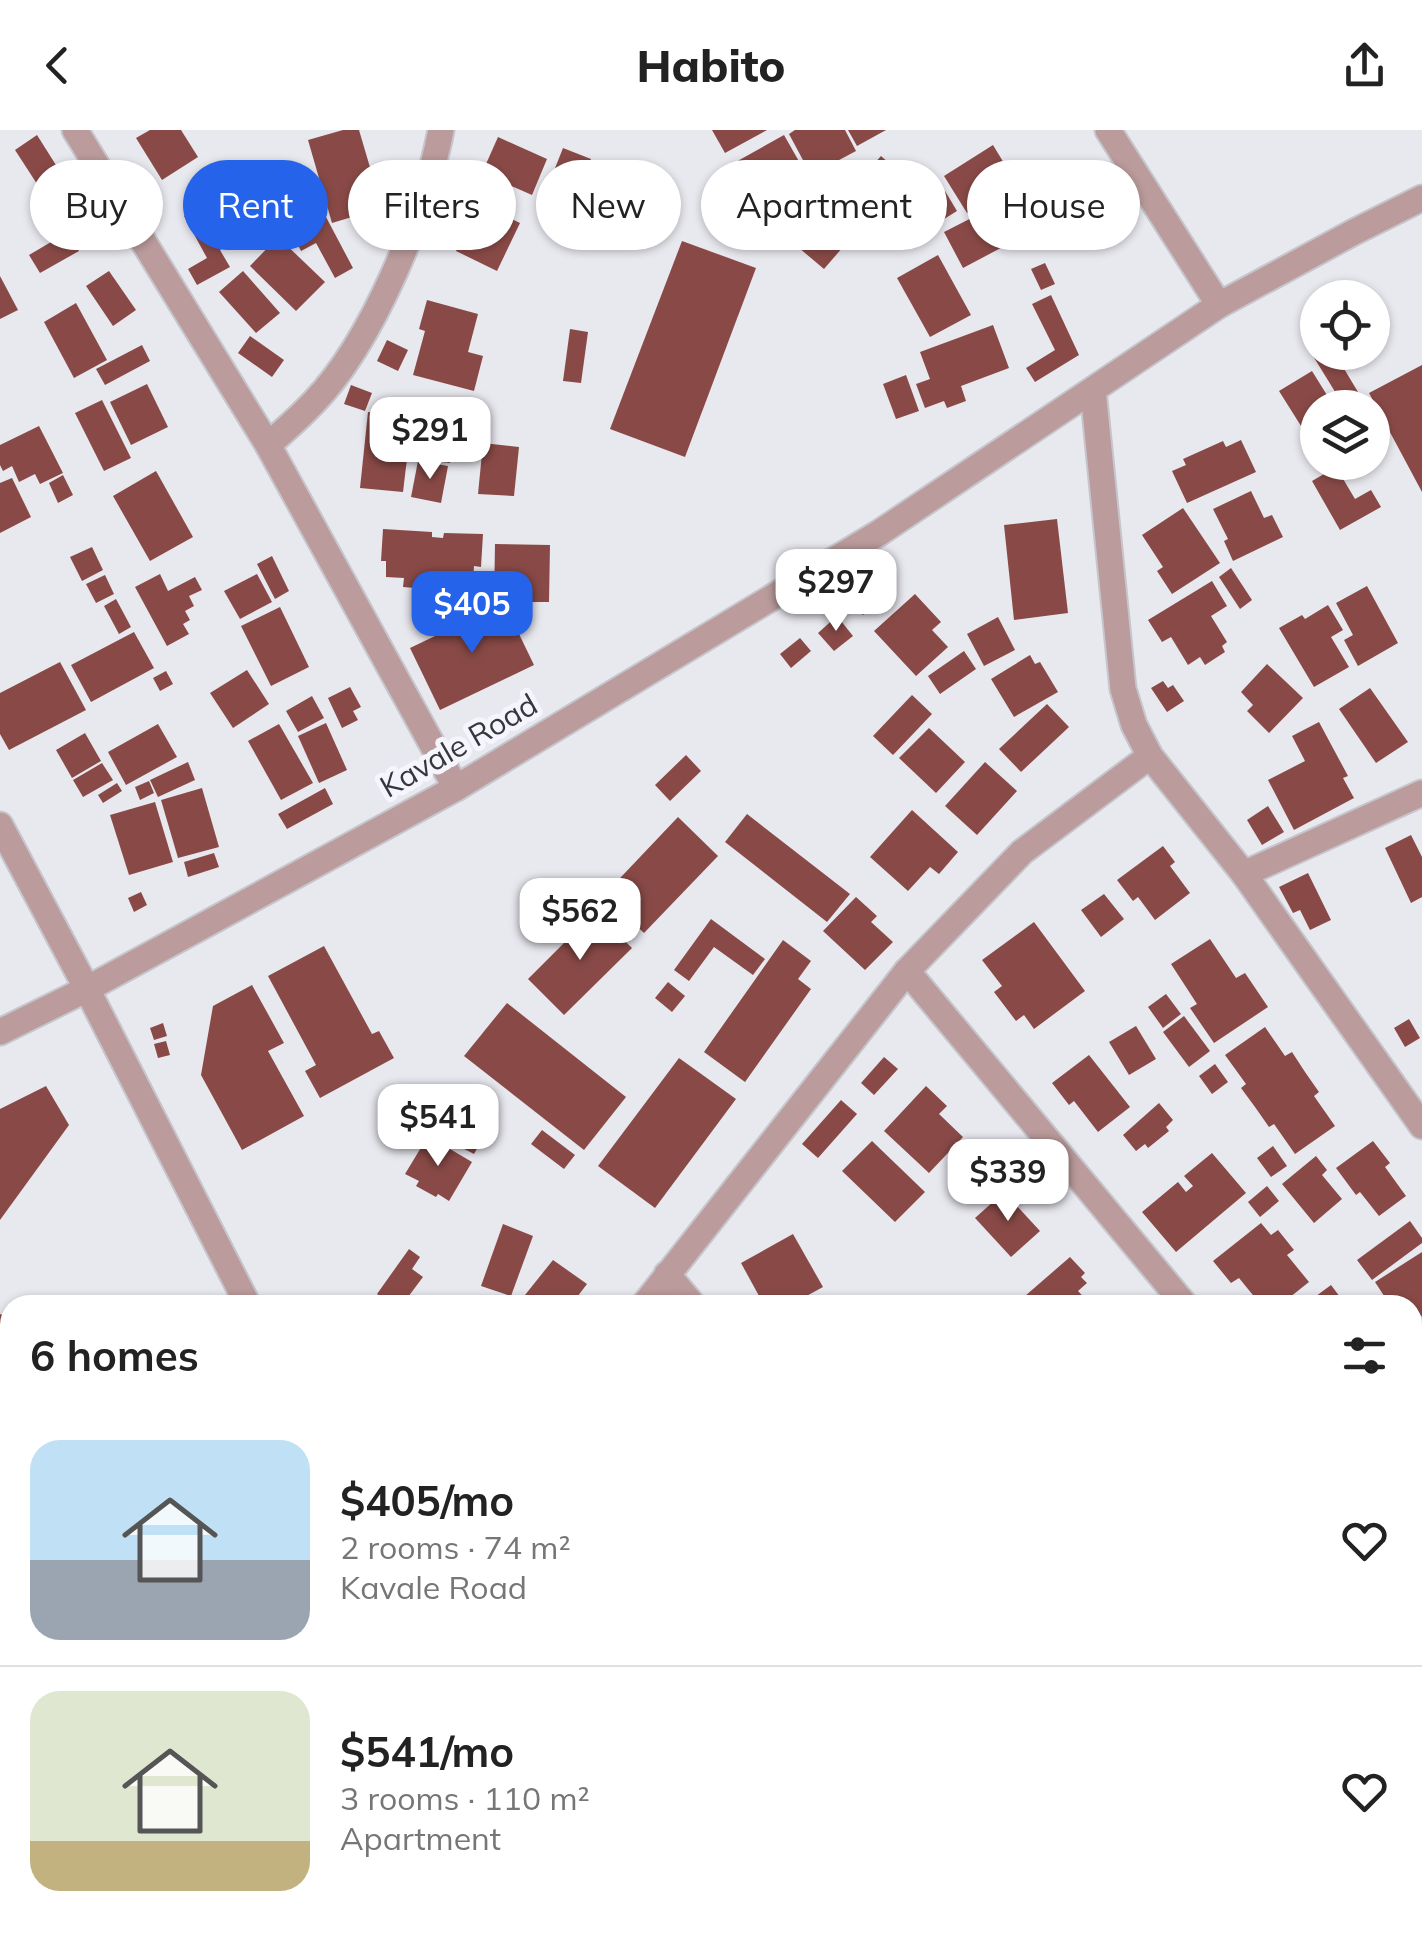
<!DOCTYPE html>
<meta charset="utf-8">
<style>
:root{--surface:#fff;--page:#f6f6f6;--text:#222;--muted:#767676;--line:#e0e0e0;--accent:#2563eb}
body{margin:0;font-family:Mulish,sans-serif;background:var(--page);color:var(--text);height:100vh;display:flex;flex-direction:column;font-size:38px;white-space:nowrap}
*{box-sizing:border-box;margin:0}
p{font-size:32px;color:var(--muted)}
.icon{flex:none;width:55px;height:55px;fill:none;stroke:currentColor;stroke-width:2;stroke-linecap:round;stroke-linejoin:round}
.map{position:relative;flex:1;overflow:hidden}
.side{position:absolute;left:0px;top:1165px;width:1422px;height:640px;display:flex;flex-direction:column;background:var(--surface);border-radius:30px 30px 0 0;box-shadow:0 2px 8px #0004}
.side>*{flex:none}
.guide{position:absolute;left:30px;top:30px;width:1362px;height:90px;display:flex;gap:20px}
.tools{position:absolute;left:1300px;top:150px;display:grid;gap:20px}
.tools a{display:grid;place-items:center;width:90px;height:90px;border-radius:50%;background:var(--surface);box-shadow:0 2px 8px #0004;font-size:50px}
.price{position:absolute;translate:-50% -85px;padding:0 22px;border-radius:20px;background:#fff;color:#222;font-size:32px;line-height:65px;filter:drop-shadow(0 2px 5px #0008)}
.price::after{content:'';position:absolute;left:50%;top:60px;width:30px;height:22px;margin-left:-15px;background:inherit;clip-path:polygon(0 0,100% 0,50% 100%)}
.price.selected{background:var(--accent);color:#fff}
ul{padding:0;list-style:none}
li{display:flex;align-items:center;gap:30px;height:250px;padding:0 30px}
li+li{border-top:2px solid var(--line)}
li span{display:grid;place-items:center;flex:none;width:280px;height:200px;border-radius:30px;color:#555}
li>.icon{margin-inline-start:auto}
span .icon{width:120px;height:120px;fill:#fffc;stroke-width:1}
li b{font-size:42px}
h2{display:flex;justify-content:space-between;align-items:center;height:120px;padding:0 30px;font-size:42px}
.tag{padding:0 35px;border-radius:45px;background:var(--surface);box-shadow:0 2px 8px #0004;font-size:35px;line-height:90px}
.tag.selected{background:var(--accent);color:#fff}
header{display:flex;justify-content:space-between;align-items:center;height:130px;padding:0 30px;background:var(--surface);font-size:45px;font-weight:800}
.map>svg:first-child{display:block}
</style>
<header><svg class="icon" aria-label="back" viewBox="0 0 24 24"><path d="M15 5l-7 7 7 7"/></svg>Habito<svg class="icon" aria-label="share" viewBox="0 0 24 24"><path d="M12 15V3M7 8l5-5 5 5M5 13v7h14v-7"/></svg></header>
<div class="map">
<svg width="1422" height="1805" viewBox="0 0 1422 1805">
<rect width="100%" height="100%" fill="#e8e8ef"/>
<!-- building -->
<g fill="#894a47">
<polygon points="150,0 181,0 198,27 162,50 136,8"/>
<polygon points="343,0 359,0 382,78 332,93 308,10"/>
<polygon points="712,0 767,0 725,23"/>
<polygon points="795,0 845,0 856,21 811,45 789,4"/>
<polygon points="848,0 886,0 857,16"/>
<polygon points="37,5 61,43 39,57 15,20"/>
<polygon points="784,5 813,56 790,69 784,58 756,73 734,33"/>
<polygon points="498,7 547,29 532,65 482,43"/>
<polygon points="993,15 1016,53 967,83 944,46"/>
<polygon points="563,18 591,29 573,72 546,61"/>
<polygon points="881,26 906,48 879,78 854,56"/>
<polygon points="599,30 631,43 613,89 580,75"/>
<polygon points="843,53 875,80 824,139 792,112"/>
<polygon points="945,61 957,81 918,105 906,85"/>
<polygon points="225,64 247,105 220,120 230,137 197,155 188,139 207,128 184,86"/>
<polygon points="483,75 520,93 497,141 456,121 467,98 471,99"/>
<polygon points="995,76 1014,111 963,138 944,102"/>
<polygon points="576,77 611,91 603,111 568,97"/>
<polygon points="747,78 763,100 739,117 723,95"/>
<polygon points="326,87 353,138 335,148 316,113 301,121 293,105"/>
<polygon points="68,102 79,121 40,143 29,125"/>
<polygon points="278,107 325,152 296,181 250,136"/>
<polygon points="682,111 756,138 685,327 610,299"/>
<polygon points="938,125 971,185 930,207 897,148"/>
<polygon points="1045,133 1055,154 1041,160 1031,139"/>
<polygon points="109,141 136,180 113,196 86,156"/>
<polygon points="243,141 280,183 256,203 219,162"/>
<polygon points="0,146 18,180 0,189"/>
<polygon points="1051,165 1079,225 1035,252 1026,238 1055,220 1032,174"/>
<polygon points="427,170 478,184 468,222 483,226 474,261 413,245 425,201 419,199"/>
<polygon points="76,173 107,230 74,248 44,192"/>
<polygon points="993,195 1009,238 961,256 966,271 947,278 944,271 925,278 916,254 930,249 920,222"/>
<polygon points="570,199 588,202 581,253 563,251"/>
<polygon points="1318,199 1318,222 1334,222 1361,267 1345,278 1302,208"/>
<polygon points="250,206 284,230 272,247 238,223"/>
<polygon points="387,210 408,220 398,241 377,231"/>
<polygon points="142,215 150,231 105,255 96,239"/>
<polygon points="1422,235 1422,362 1369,263"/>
<polygon points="1312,241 1335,278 1318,278 1318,323 1279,261"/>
<polygon points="906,245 919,281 896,289 883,254"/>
<polygon points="147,254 168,297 131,315 110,272"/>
<polygon points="351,255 372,263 365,281 344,274"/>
<polygon points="102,270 131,328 104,341 75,283"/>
<polygon points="368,282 412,287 403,362 360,358"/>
<polygon points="423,290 455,294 450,333 418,329"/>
<polygon points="39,296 63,343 40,354 35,344 19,352 12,336 3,341 0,335 0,315"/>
<polygon points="1241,310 1256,342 1187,373 1172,341 1186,335 1183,329 1223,311 1226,317"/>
<polygon points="483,313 519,317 514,366 478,364"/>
<polygon points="418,331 448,336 441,373 411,367"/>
<polygon points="1336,337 1355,369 1371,360 1381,377 1340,400 1312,351"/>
<polygon points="156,341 193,407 150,431 113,366"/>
<polygon points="63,345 73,365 58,373 49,353"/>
<polygon points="12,348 31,387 0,403 0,353"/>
<polygon points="1251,361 1264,388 1272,385 1283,407 1233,431 1224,411 1228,409 1213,379"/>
<polygon points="1183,378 1220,433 1172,464 1157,441 1163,437 1142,405"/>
<polygon points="1057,389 1068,483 1014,490 1004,395"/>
<polygon points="383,399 432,402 432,407 443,408 444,403 483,404 481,437 474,436 473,452 428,450 428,459 403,457 404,448 386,447 386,431 381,431"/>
<polygon points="495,414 550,415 549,472 494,472"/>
<polygon points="92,417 103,440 82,451 70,427"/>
<polygon points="272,426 289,461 275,469 257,434"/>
<polygon points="1231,438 1252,470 1240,479 1219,447"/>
<polygon points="160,444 168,461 195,447 202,460 189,466 194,476 185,481 190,490 183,494 189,504 167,516 135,457"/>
<polygon points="257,444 272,472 240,489 224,461"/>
<polygon points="105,445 114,464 96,473 86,454"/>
<polygon points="1212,451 1227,476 1211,486 1227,512 1222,516 1225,522 1205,535 1200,527 1188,535 1171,507 1162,512 1148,490"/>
<polygon points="1367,456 1398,513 1358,536 1344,510 1353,505 1336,473"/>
<polygon points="874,457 883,469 863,485 854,474"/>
<polygon points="915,464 941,492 932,500 948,517 916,546 874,501"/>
<polygon points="116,469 131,497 119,504 104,476"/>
<polygon points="504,473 534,535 440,580 410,518"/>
<polygon points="1328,475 1343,500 1331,507 1349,537 1314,557 1279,498 1302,485 1305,489"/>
<polygon points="280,477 309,537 271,556 241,496"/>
<polygon points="837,486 853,506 834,521 818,503"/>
<polygon points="998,487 1015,520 984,536 967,504"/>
<polygon points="134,502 154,538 91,572 71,535"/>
<polygon points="800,508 811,521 791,538 780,524"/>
<polygon points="964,521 976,539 940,564 928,546"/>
<polygon points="1030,525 1035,534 1040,532 1058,562 1014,587 991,549"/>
<polygon points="60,532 86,580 9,620 0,604 0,563"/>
<polygon points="1267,534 1303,568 1269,603 1247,581 1253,575 1241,562"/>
<polygon points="247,540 269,574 233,598 210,563"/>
<polygon points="166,541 173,554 160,561 153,548"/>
<polygon points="1163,551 1168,558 1173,555 1184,571 1167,582 1151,558"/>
<polygon points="350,557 361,577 353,581 358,590 342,598 328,568"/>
<polygon points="1370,558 1408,612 1376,633 1339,579"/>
<polygon points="912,565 932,584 893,625 873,606"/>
<polygon points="312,566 324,588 298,602 286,581"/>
<polygon points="1047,574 1069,597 1021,642 999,619"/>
<polygon points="1319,592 1348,646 1343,648 1354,668 1294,700 1268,650 1305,631 1292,606"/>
<polygon points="326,593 347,640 319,653 298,606"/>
<polygon points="158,594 177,627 126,655 108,622"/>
<polygon points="279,594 313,653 281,670 248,611"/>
<polygon points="929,598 965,632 936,663 899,628"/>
<polygon points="85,603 101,631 72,648 56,620"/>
<polygon points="686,625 701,641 670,671 655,655"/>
<polygon points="188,632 195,650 158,667 150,650"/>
<polygon points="985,632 1017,661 977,705 945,676"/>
<polygon points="102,633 113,650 83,667 73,650"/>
<polygon points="149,651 154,663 140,670 135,657"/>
<polygon points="117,653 122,661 103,673 98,665"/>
<polygon points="202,658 219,717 178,728 161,670"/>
<polygon points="325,658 333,674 287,699 278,684"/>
<polygon points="155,672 173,732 129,745 110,685"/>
<polygon points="1268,676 1284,702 1262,715 1247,690"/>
<polygon points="912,680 958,722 939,744 930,737 908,761 870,727"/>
<polygon points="747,684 850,764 827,792 725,712"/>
<polygon points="678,687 718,726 644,803 604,765"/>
<polygon points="1411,705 1422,727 1422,767 1411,773 1385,718"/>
<polygon points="1163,716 1175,732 1170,736 1190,763 1155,790 1138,767 1133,771 1117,750"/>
<polygon points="214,723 219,737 188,747 184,732"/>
<polygon points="1308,743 1331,790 1310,800 1300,780 1293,783 1279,757"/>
<polygon points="141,762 147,775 134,782 128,768"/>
<polygon points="1104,764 1124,789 1101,807 1081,780"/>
<polygon points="856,767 877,786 871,792 893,812 865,840 823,801"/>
<polygon points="595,782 632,818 564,885 528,849"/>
<polygon points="711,789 765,829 753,845 714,817 689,851 674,840"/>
<polygon points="1034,792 1085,861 1034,899 1024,885 1016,891 994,862 1002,856 982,830"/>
<polygon points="1210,809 1236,848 1245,843 1268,877 1214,913 1190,878 1197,874 1171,834"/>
<polygon points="783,810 811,831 798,849 811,859 745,952 704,922"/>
<polygon points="324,816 372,904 379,901 394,928 320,968 305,941 316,935 268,846"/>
<polygon points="668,852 685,866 672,882 655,868"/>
<polygon points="252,855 284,913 268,921 304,986 242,1020 201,945 213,876"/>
<polygon points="1166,864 1181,884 1163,898 1148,877"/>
<polygon points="507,873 626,967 584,1020 464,926"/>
<polygon points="1184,886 1210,921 1189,937 1163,902"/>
<polygon points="1409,889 1420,908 1405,917 1394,898"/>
<polygon points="163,893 167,906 154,910 150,898"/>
<polygon points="1136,896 1156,929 1129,945 1109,912"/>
<polygon points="1265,897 1285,926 1292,922 1305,942 1319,962 1314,966 1335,996 1295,1024 1274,994 1269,997 1255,977 1241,958 1246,954 1225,925"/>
<polygon points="166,911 170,925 158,928 154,914"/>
<polygon points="1089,925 1130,977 1098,1002 1074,971 1069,975 1052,953"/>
<polygon points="884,927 898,939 874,965 861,953"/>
<polygon points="679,928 736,969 655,1078 598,1036"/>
<polygon points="1215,934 1228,952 1212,964 1199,946"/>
<polygon points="46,956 69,995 0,1090 0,979"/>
<polygon points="926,956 947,976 939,984 963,1007 929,1043 884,1001"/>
<polygon points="841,970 857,984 818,1028 802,1014"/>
<polygon points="1159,973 1173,990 1166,997 1169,1001 1148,1018 1145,1014 1136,1021 1123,1005"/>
<polygon points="450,981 487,1001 474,1024 437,1005"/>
<polygon points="542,1000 575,1025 564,1039 531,1014"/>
<polygon points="428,1006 472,1032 449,1071 438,1064 436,1067 416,1056 419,1051 405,1044"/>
<polygon points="872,1011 925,1062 895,1092 842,1041"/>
<polygon points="1373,1011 1390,1033 1385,1037 1406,1066 1379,1086 1360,1062 1356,1065 1336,1038"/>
<polygon points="1273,1016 1287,1036 1271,1047 1257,1028"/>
<polygon points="1212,1023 1246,1063 1176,1122 1142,1082 1178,1052 1186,1062 1193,1056 1184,1046"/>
<polygon points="1316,1026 1327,1040 1322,1045 1342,1069 1314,1093 1282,1054"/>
<polygon points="1267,1056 1279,1071 1260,1087 1248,1072"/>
<polygon points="1004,1062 1040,1101 1011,1127 975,1088"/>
<polygon points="1410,1091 1422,1108 1422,1113 1372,1150 1357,1130"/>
<polygon points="1261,1093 1271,1105 1278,1100 1294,1120 1287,1125 1309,1152 1280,1175 1261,1175 1239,1148 1231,1153 1213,1131"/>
<polygon points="503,1094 533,1106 511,1166 481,1156"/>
<polygon points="793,1104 823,1157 790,1175 764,1175 741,1133"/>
<polygon points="409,1119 420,1127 412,1139 423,1147 402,1175 393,1175 377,1164"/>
<polygon points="1422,1122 1422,1187 1414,1175 1390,1175 1375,1152"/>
<polygon points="1070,1127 1085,1143 1081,1147 1087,1153 1078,1161 1091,1175 1033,1175 1025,1166"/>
<polygon points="553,1130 587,1154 571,1175 528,1175 521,1170"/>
<polygon points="1331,1155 1346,1175 1304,1175"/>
<polygon points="0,1184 10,1188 10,1307 0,1303"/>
<polygon points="1412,1192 1422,1206 1422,1229 1415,1234 1412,1230"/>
<polygon points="1417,1239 1422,1246 1422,1317 1412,1304 1412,1243"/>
<polygon points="1412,1631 1422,1642 1422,1665 1412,1673"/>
<polygon points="1412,1788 1422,1799 1422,1805 1383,1805 1375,1795 1412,1795"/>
<polygon points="121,1795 166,1795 156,1805 112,1805"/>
<polygon points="349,1795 397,1795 409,1805 348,1805 353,1798"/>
<polygon points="732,1795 760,1795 768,1805 740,1805"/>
<polygon points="780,1795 816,1795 803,1805 788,1805"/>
<polygon points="873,1795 903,1795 911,1805 868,1805 865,1802"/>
<polygon points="1006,1795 1058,1795 1067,1805 1014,1805"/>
<polygon points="1069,1795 1108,1795 1096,1805 1077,1805"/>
</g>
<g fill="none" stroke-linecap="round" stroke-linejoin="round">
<!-- minor casing -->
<g stroke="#c5c5cb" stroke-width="29">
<g id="minor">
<polyline points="75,0 268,315 456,658"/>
<polyline points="1093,260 1123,559 1134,595 1150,626 1244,744 1422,996"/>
<path d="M268,315C284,301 300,287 314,272C373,211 425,83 441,0"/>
<polyline points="1244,744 1422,663"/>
<polyline points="907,841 1185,1175"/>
<polyline points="0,902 87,859"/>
<polyline points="667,1144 693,1175"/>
<polyline points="644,1175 907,841 1022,722 1150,626"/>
<polyline points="1412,1448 1422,1460"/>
<polyline points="1204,1795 1212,1805"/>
<polyline points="295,1805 302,1795"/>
</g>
</g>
<!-- tertiary casing -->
<g stroke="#c5c5cb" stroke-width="29">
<g id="tertiary">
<polyline points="1108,0 1219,175"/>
<polyline points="0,695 87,859 248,1175"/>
<polyline points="87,859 456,658 879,403 1219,175 1354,102 1422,68"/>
<polyline points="680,1795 688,1805"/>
</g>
</g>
<!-- minor -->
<use href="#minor" stroke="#bb9b9c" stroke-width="25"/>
<!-- tertiary -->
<use href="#tertiary" stroke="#bb9b9c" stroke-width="25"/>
</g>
<g text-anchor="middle" stroke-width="10" stroke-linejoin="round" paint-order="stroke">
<!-- street labels -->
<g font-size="30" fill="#37373a" stroke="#f5f5fd">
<text transform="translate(459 616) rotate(-30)" y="10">Kavale Road</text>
</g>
</g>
</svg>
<div class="tools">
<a><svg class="icon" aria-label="locate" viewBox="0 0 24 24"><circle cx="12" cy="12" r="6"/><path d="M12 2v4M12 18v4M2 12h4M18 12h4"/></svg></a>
<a><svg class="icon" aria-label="layers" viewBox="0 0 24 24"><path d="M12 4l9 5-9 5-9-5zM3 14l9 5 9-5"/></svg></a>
</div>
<b class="price" style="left:430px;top:352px">$291</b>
<b class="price" style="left:836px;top:504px">$297</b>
<b class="price selected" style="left:472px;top:526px">$405</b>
<b class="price" style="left:580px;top:833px">$562</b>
<b class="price" style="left:438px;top:1039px">$541</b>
<b class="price" style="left:1008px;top:1094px">$339</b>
<div class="guide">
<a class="tag">Buy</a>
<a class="tag selected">Rent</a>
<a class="tag">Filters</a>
<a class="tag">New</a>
<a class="tag">Apartment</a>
<a class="tag">House</a>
</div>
<section class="side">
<h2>6 homes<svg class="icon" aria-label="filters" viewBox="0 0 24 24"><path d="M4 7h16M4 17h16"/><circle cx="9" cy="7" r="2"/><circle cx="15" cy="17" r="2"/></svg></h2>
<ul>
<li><span style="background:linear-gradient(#bfe0f5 60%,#9aa5b1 0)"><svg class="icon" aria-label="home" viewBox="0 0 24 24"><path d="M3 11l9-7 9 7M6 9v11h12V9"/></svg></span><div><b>$405/mo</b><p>2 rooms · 74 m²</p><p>Kavale Road</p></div><svg class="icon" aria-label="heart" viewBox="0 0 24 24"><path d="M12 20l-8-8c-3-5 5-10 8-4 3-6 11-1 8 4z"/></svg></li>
<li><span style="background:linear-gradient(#dfe7d0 75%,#c2b280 0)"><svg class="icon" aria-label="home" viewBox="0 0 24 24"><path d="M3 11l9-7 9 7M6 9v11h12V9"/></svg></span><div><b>$541/mo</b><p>3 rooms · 110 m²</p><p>Apartment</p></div><svg class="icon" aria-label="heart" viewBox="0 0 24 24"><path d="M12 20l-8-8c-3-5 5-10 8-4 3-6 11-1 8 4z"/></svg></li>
</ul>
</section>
</div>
